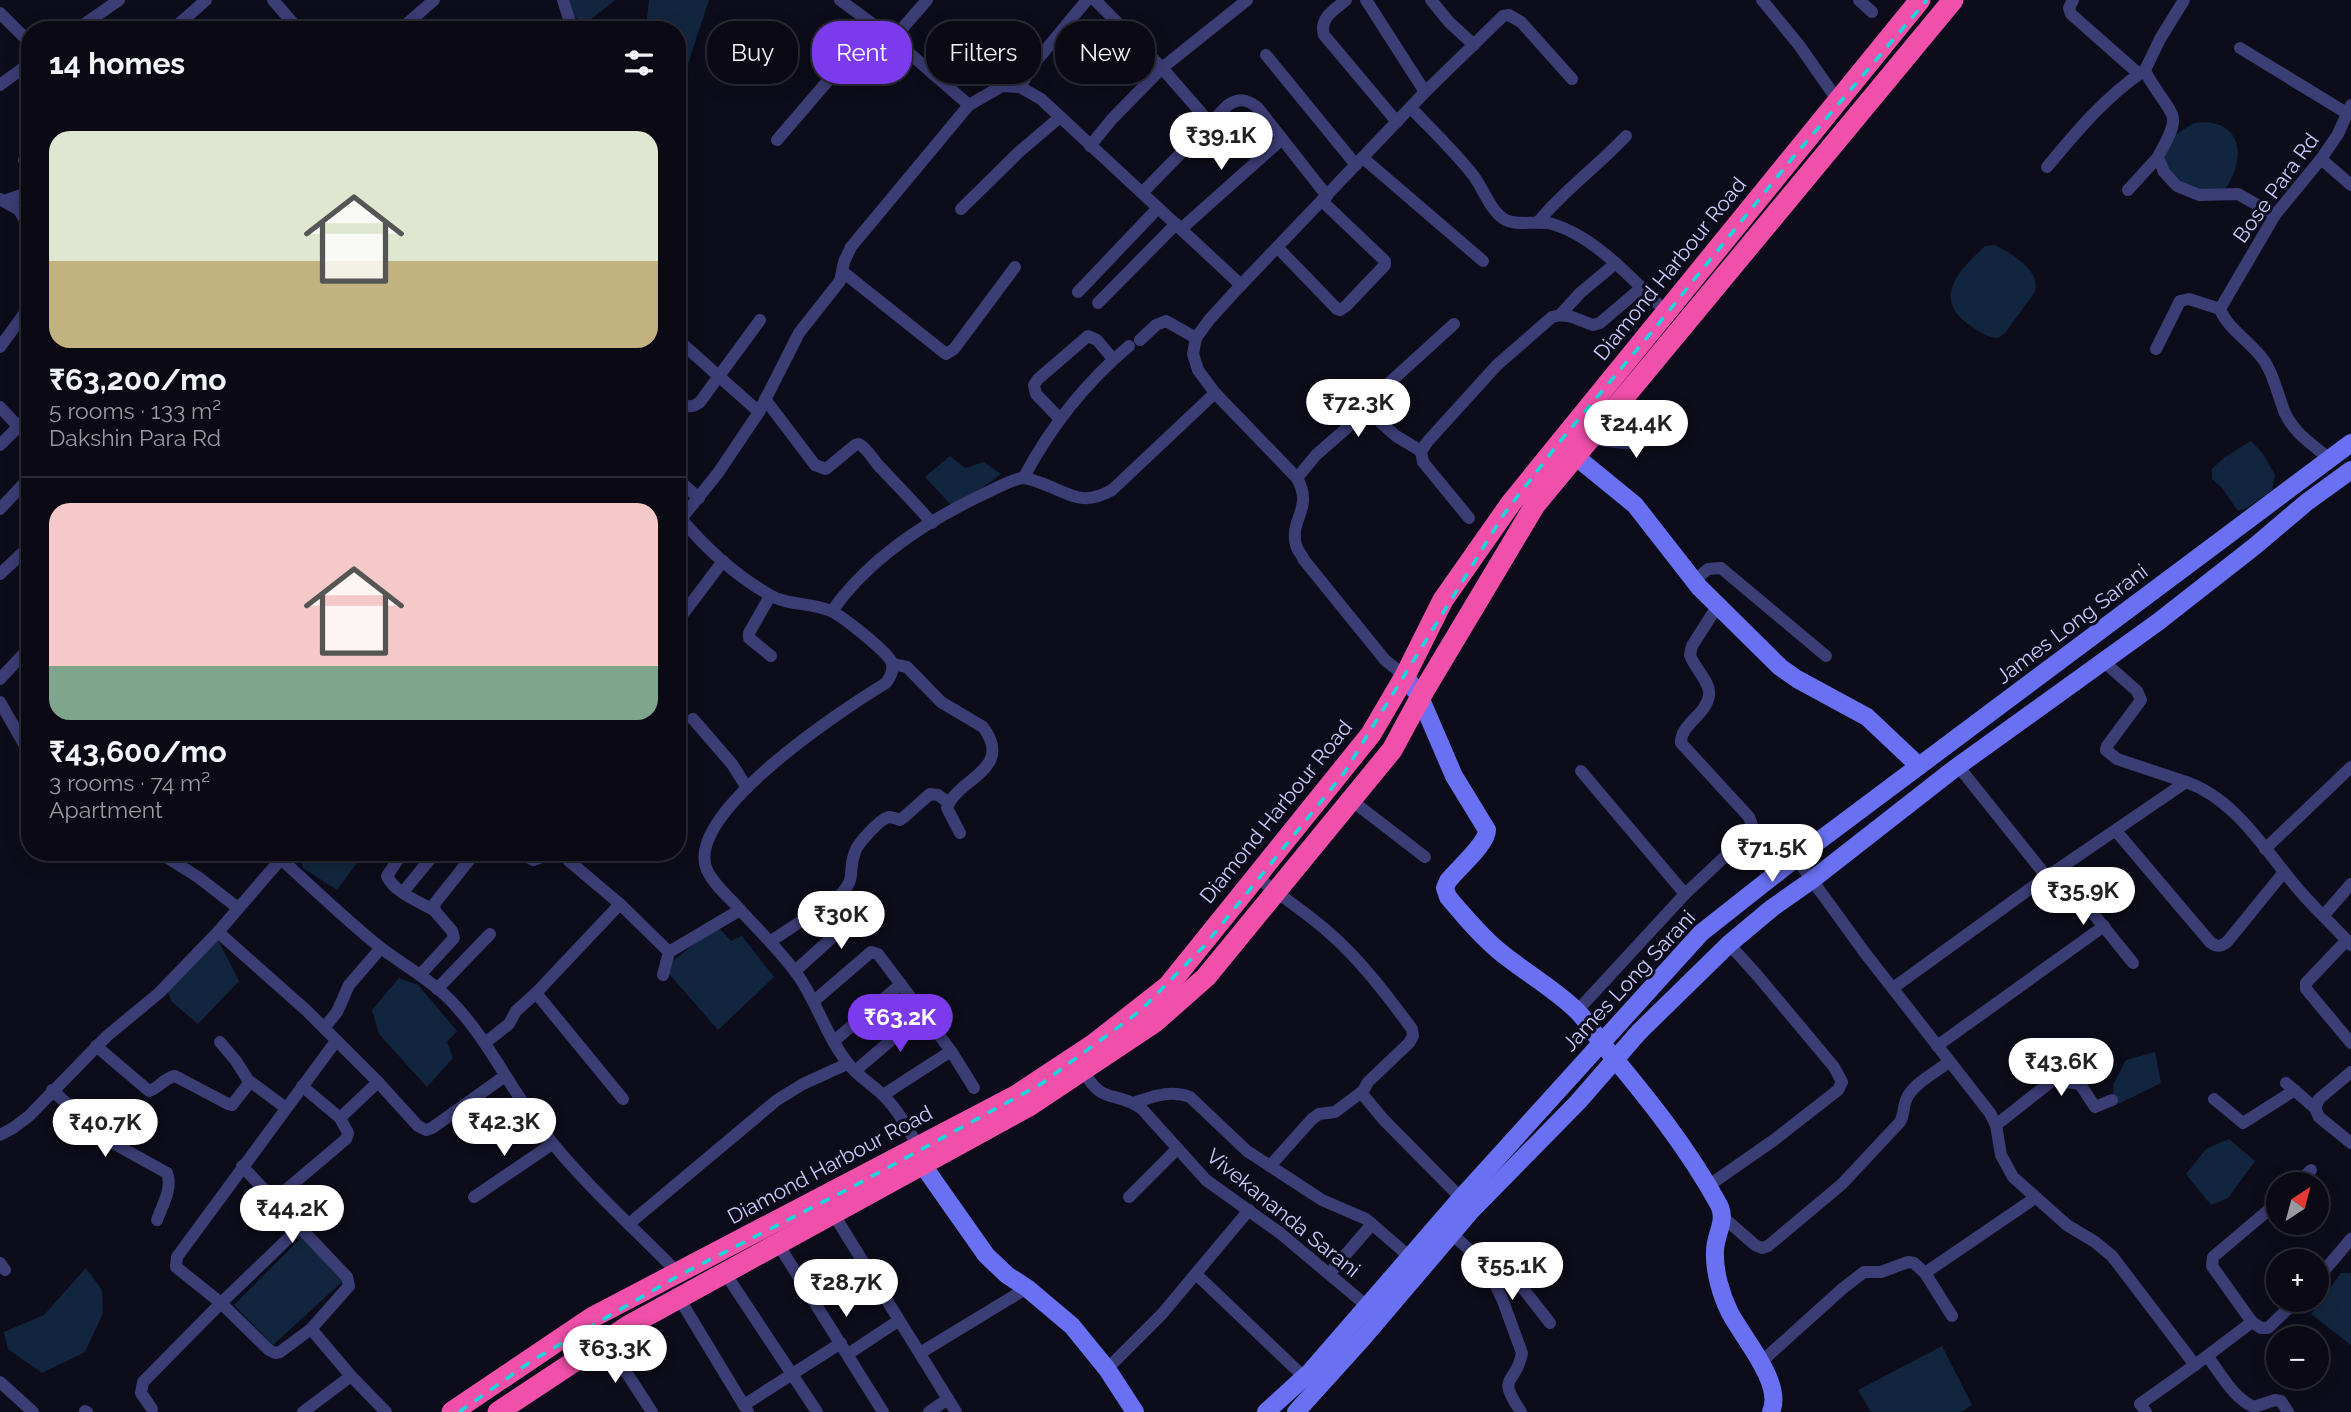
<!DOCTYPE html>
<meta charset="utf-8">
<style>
:root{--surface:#0a0914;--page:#181722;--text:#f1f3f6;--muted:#999aa0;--line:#2a2a34;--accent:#7c3aed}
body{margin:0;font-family:Raleway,sans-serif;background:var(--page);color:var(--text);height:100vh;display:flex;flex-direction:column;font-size:26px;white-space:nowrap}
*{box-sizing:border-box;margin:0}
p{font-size:23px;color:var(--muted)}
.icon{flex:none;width:38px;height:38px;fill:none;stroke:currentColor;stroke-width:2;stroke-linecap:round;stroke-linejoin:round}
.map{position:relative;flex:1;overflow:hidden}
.sheet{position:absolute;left:21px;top:21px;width:665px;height:840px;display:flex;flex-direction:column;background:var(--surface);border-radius:28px;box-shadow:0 4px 18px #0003,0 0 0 2px var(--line)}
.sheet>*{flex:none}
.hud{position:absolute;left:707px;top:21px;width:665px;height:63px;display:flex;gap:14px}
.needle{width:46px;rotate:36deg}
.fabs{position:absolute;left:2266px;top:1172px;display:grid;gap:14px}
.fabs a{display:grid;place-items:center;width:63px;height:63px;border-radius:50%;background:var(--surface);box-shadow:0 4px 18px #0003,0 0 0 2px var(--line);font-size:35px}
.price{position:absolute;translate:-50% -60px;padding:0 16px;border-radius:24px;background:#fff;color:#222;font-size:23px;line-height:46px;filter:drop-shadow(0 2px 4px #0008)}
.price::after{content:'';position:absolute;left:50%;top:42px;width:21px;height:16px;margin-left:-10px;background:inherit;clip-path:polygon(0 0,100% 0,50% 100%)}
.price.current{background:var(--accent);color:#fff}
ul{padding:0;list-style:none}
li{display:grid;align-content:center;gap:14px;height:371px;padding:0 28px}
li+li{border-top:2px solid var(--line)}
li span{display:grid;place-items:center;height:217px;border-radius:21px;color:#555}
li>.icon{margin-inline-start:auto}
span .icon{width:126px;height:126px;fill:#fffc;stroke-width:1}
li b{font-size:30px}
h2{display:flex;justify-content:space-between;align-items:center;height:84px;padding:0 28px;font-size:30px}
.pill{padding:0 24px;border-radius:28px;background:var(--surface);box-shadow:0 4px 18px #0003,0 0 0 2px var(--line);font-size:24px;line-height:63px}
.pill.current{background:var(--accent);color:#fff}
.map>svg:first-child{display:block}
</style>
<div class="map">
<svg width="2351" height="1412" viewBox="0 0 2351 1412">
<rect width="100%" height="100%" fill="#0d0c1a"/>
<!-- water -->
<g fill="#11263e">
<polygon points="560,0 615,0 585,24 564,9"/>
<polygon points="649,0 709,0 688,64 677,61 677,30 662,30 647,19"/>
<path d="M2206,122C2211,123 2218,124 2222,126C2248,140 2237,173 2224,191L2210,193L2187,187L2166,166L2165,156L2175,135L2194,123Z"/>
<path d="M1995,245C2012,254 2041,270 2035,292L2005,333L1998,338C1986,337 1978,331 1968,324C1931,297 1961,269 1985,246Z"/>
<polygon points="2251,441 2263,454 2275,475 2272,490 2247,508 2238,511 2222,488 2212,479 2212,469 2225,457"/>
<polygon points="950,456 965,468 984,462 1001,474 954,508 925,477"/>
<polygon points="304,852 365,852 337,890 303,868 301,856"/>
<polygon points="717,926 731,941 742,936 774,977 718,1030 664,968"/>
<polygon points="218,940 239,981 198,1024 171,1001 168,992"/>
<polygon points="399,978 418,985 457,1031 447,1042 453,1058 427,1087 379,1034 372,1010"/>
<polygon points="2155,1052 2161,1083 2114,1106 2113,1085 2126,1060"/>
<polygon points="2229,1139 2255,1161 2228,1198 2211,1205 2186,1174 2206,1149"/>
<polygon points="302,1237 343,1281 273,1345 234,1305"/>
<polygon points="86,1268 102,1290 103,1313 85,1352 42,1373 8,1349 4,1332 44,1315"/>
<polygon points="2341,1273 2351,1273 2351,1345 2311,1314"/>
<polygon points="1942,1346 1972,1405 1961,1412 1871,1412 1858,1390"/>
</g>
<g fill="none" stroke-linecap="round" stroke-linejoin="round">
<!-- street -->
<g stroke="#3b3d75" stroke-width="12">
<polyline points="273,0 299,30"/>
<polyline points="563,0 570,22 568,30"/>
<polyline points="840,0 893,39 969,105"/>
<polyline points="1095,0 1162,68 1210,123"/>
<path d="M1346,0C1334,10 1319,18 1324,35L1397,122"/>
<polyline points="1366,0 1425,92"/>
<polyline points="1431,0 1449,22 1474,45"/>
<polyline points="1762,0 1799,45 1838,101"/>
<polyline points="1859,0 1872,12"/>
<polyline points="2073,0 2069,8 2071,14 2139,74"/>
<path d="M2184,0L2160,39L2145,70C2150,85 2173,109 2173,119C2174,131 2163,146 2158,157L2164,172L2177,186L2199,195L2238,194L2275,215"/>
<polyline points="0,13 30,43"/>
<polyline points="76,30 119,0"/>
<polyline points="172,30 206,0"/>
<polyline points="400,30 434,0"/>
<polyline points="893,39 927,0"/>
<polyline points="2240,48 2348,114"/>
<polyline points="1266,55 1356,165"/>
<polyline points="0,85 30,63"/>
<polyline points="1020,87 1033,65 1087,0"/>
<path d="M1411,108C1432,130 1454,151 1473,175C1483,188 1490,210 1504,219C1516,227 1537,220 1552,224C1595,236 1635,282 1666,312"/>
<polyline points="777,140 875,26"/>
<polyline points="1090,146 1112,119 1162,68 1247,0"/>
<polyline points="30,151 24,160 30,169"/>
<polyline points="1363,158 1483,261"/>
<polyline points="2321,159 2351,185"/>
<path d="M2047,167C2077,131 2106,96 2145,70"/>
<polyline points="2128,190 2158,157"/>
<path d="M1142,193L1228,105C1240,98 1246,99 1257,107L1327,196"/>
<polyline points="0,199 19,210 30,229"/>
<polyline points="4,201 30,192"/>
<polyline points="961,209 1019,152 1060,117"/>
<path d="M1538,222C1564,190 1598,166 1626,136"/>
<polyline points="1181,229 1282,139"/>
<polyline points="1278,248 1337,309 1340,310 1346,306 1385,265 1385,261 1322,201"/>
<polyline points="843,272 946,354 954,349 1015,267"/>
<polyline points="1241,285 1425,92 1503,16 1509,15 1521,22 1572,79"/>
<polyline points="1078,292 1158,208"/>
<polyline points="1098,303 1176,224"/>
<polyline points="1561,314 1580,293 1616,263"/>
<polyline points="677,339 759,412"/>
<polyline points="1140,340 1156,325 1166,321 1196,338"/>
<polyline points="0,347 30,306"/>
<polyline points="2156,349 2180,301 2189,299 2220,309"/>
<path d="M765,399L815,465L826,469L855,445L859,444C867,448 872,458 878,465C897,485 914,502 932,523"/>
<path d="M677,400C686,407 691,409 700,402L760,320"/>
<polyline points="0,407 30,439"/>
<polyline points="1365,415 1377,394 1454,324"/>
<polyline points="1059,418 1036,394 1034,385 1038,379 1088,336 1097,340 1113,359"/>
<path d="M1591,438C1631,446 1639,445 1677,431"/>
<polyline points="0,445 30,415"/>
<path d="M2330,459C2313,445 2294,433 2285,413C2278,396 2275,378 2265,362C2253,343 2228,330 2220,309L2275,215L2321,159L2338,134L2351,105"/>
<path d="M1024,477C1051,426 1084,384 1129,346"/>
<polyline points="1297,478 1316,455 1357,419 1365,415 1378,420 1396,436 1421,451"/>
<polyline points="677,479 699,498"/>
<polyline points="0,509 30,477"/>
<path d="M1469,518L1423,462L1421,451L1428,441L1497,365L1552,317C1568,312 1578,320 1593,325L1600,323L1641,288"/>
<path d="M682,520C706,548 735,575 768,594C787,606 810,602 831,611C842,616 888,652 892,663C894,671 890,677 886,683C845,708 682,814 707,870C713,883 724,893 734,903C755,927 778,948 797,974C817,1002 826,1036 847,1062C856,1075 871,1084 882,1094C898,1110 908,1128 918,1147"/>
<path d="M677,524L718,473L759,412L799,333L840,281L844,262L851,247L969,105L1002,86L1020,87L1041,99L1241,285L1209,320L1196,338L1193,354L1198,370L1215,393L1297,478C1314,509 1289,519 1296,545C1297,550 1302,555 1304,560L1385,660L1405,676"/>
<polyline points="19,556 30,566"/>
<polyline points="0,574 30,546"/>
<polyline points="1694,581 1708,569 1721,568 1826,656"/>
<polyline points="770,596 749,633 749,638 771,656"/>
<path d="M832,611C869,558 930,519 988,492C998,487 1011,480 1022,478C1027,478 1033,480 1038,482C1069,492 1080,508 1112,490L1215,393"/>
<polyline points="677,622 723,561"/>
<polyline points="2103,661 2137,691 2141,700 2107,746 2106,750 2117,759 2186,782"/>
<path d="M892,664L907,667L941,702L983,727C1015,770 957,778 947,808L960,833"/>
<polyline points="0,679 30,647"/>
<polyline points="0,702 24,744 30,750"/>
<polyline points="693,719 732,764 747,788"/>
<polyline points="1958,766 2047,877"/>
<polyline points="1581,771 1685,894"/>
<polyline points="1351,800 1425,857"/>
<path d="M2116,831L2210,942C2217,947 2220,947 2227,942L2284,872"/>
<polyline points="2265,849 2351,767"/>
<polyline points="158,852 198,877 238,908"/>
<path d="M286,852L281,859C314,889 346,920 381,948C402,964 426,977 445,995C486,1034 508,1086 542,1130C582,1182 632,1226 678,1273"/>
<path d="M403,852L387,876C394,892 419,902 434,910"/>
<polyline points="521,852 533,860 550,854 567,857"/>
<polyline points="568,852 567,857 569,861 620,904 669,952"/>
<polyline points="1796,858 1865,953 1990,1113 1996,1125 2001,1155 2013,1177 2067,1225 2095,1242 2112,1256 2195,1365 2140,1404 2146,1412"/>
<polyline points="281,859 218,932 306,1010 378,1082 418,1126 426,1130 432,1128 505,1076"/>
<polyline points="2058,870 2133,963"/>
<path d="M1256,876C1279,895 1304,911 1326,930C1360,959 1386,994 1412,1029L1413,1036L1409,1043L1368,1082L1363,1091L1364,1096L1383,1119L1461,1198"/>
<polyline points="403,892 436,852"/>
<polyline points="2324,915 2351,884"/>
<polyline points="2347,940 2306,983 2306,989 2351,1043"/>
<path d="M771,941L838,897C858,878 847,873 855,852C857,844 881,818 889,817C893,817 897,819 900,820L904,817L930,794L938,795L949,803"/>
<polyline points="795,971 866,907"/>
<polyline points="420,975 454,938 452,931 434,910 435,903 470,859 471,852"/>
<polyline points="663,975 669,952 740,910"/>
<path d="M1893,988L2035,885L2186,782C2236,799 2266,852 2299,890C2315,909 2334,926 2351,945"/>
<polyline points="437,989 490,934"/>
<polyline points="536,993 623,1099"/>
<polyline points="814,1001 871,952 878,954 951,1051 974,1088"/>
<path d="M1577,1011L1685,894L1751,832L1752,825L1749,817L1681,743C1680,724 1707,715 1709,695C1711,682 1694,668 1690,655L1692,646L1718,605"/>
<polyline points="324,1028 337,1012 349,985 381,948"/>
<polyline points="834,1041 901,984"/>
<polyline points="220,1042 236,1061 248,1080 286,1108"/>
<polyline points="485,1043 509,1024 516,1011 536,993 620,904"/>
<path d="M96,1046L149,1091C159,1088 164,1078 175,1076L228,1104L232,1105L250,1082"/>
<polyline points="1937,1046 2104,926"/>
<path d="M1083,1070C1103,1107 1115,1089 1142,1109L1206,1180L1280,1233L1367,1306"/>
<polyline points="855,1071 923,1013"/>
<polyline points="2351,1072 2319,1099 2315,1108 2319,1117 2351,1143"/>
<polyline points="378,1082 340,1118 348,1133 346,1139 274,1200 347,1277 349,1286 311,1329 351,1376 386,1412"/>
<polyline points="2286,1083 2315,1108"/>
<polyline points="302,1086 340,1118"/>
<path d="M52,1090L104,1138L167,1173C173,1188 162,1206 157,1220"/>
<polyline points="883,1095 951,1051"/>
<polyline points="2214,1099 2243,1123 2295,1090"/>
<path d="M1133,1103C1152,1097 1170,1089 1190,1097L1247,1151L1322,1200L1366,1219L1410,1257"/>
<polyline points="1996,1125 2053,1080 2080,1084 2095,1107 2112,1100"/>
<polyline points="0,1135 13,1128 29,1116 107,1036 159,993 218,932"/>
<polyline points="242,1166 274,1200"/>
<polyline points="1270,1166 1312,1119 1319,1114 1335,1112 1363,1091"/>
<polyline points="2296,1185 2311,1170"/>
<polyline points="1708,1186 1774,1140 1838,1090 1842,1082 1834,1067 1757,975 1729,944"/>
<polyline points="474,1197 552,1144"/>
<polyline points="1129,1197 1177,1149"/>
<polyline points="831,1210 956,1412"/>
<path d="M1723,1217L1755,1245L1762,1248L1768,1246L1842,1184L1900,1122C1904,1115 1903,1108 1906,1100C1912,1084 1936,1072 1949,1062"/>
<polyline points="630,1223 777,1100 803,1084 847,1064"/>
<polyline points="299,1228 221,1303 269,1350 275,1353 280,1352 311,1329"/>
<path d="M1452,1234L1486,1265L1503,1301L1522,1353C1516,1387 1495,1373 1521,1412"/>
<polyline points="778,1244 883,1412"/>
<polyline points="0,1263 5,1270"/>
<polyline points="1487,1265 1514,1277 1550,1323"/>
<polyline points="725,1273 817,1412"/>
<polyline points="1925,1273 2035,1198"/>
<polyline points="1329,1274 1372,1224"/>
<polyline points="1197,1275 1304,1377"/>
<polyline points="2317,1279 2351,1239"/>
<polyline points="679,1298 748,1412"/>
<polyline points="2252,1322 2261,1328 2268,1328 2297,1300"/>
<polyline points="606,1341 652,1412"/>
<polyline points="920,1353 1027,1288"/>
<polyline points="848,1354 898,1321"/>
<path d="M2208,1357C2221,1374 2233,1398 2254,1407L2275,1400L2281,1401L2288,1412"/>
<polyline points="1760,1363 1842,1289 1864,1272 1881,1272 1908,1262 1914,1263 1925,1273 1952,1316"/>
<polyline points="2195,1365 2252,1322 2212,1266 2213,1257 2278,1202"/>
<polyline points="1107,1369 1162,1314 1249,1210"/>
<polyline points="0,1382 33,1412"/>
<polyline points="744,1405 841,1343"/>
<polyline points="152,1409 141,1393 143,1382 221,1303 176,1267 177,1257 336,1041"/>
<polyline points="85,1411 87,1412"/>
<polyline points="303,1412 351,1376"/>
<polyline points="929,1412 948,1399"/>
</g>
<!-- secondary -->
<g stroke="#6971f2" stroke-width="18">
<polyline points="1575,456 1635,505 1699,587 1780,667 1797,679 1867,717 1919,766"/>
<path d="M1405,676L1420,697L1454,776L1487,830C1487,844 1457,869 1448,881L1445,888L1448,897C1464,916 1480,935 1499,951C1523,971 1552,987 1575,1009C1587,1020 1594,1034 1604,1046C1646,1096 1688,1148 1719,1205C1727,1221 1715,1235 1715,1251C1714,1271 1721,1295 1730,1313C1743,1338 1784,1384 1771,1412"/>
<polyline points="922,1164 986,1255 1007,1275 1027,1288 1072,1326 1107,1369 1135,1412"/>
<polyline points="1266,1412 1310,1372 1461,1198 1701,933 1796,858 2351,443"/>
<polyline points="1296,1412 1363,1338 1471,1211 1578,1102 1639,1032 1729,944 1772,908 1812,880 1954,769 2158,622 2255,546 2307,502 2351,470"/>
</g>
<!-- highway -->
<g stroke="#f04faa" stroke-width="21">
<polyline points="452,1412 593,1317 1017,1095 1094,1044 1168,986 1371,734 1405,676 1443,600 1511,503 1920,0"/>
<polyline points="498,1412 628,1326 1029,1106 1155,1022 1206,977 1392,750 1425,689 1535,505 1953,0"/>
</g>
<!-- rail -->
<polyline stroke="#13dadd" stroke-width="3.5" stroke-dasharray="10 9" stroke-linecap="butt" points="459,1412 533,1360 678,1276 856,1185 1041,1084 1140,1011 1205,945 1344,773 1504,514 1557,445 1655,328 1790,161 1927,0"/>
</g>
<g text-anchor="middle" stroke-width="6" stroke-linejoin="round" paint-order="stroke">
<!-- street labels -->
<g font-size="21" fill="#cbc9fa" stroke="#0d0c1a">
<text transform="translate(2276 188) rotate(-54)" y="7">Bose Para Rd</text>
<text transform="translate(1670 269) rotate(-51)" y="7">Diamond Harbour Road</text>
<text transform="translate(2072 624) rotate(-37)" y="7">James Long Sarani</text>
<text transform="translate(1276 812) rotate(-51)" y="7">Diamond Harbour Road</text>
<text transform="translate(1629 981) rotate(-47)" y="7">James Long Sarani</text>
<text transform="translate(830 1165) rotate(-28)" y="7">Diamond Harbour Road</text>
<text transform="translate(1283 1213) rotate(39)" y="7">Vivekananda Sarani</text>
</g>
</g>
</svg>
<div class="fabs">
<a><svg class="needle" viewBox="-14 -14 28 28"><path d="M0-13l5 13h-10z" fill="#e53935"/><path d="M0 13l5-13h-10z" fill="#999aa0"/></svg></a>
<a>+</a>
<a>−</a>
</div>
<b class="price" style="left:1221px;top:172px">₹39.1K</b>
<b class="price" style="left:1358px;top:439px">₹72.3K</b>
<b class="price" style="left:1636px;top:460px">₹24.4K</b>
<b class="price" style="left:1772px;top:884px">₹71.5K</b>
<b class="price" style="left:2083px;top:927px">₹35.9K</b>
<b class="price" style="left:841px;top:951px">₹30K</b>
<b class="price current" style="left:900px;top:1054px">₹63.2K</b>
<b class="price" style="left:2061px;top:1098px">₹43.6K</b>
<b class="price" style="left:504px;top:1158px">₹42.3K</b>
<b class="price" style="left:105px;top:1159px">₹40.7K</b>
<b class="price" style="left:292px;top:1245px">₹44.2K</b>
<b class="price" style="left:1512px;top:1302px">₹55.1K</b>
<b class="price" style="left:846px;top:1319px">₹28.7K</b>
<b class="price" style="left:615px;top:1385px">₹63.3K</b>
<div class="hud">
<a class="pill">Buy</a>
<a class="pill current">Rent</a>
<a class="pill">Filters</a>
<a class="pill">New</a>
</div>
<section class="sheet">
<h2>14 homes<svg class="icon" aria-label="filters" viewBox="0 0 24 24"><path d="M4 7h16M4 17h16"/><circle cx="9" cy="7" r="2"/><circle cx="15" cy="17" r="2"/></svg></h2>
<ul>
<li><span style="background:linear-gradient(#dfe7d0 60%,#c2b280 0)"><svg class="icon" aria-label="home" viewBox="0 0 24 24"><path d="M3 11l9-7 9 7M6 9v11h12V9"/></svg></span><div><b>₹63,200/mo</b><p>5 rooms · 133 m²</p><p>Dakshin Para Rd</p></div></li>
<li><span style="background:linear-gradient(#f6c9c9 75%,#7fa58c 0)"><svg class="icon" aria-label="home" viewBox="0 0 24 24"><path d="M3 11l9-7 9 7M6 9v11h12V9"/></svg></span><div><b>₹43,600/mo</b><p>3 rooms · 74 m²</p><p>Apartment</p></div></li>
</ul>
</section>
</div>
